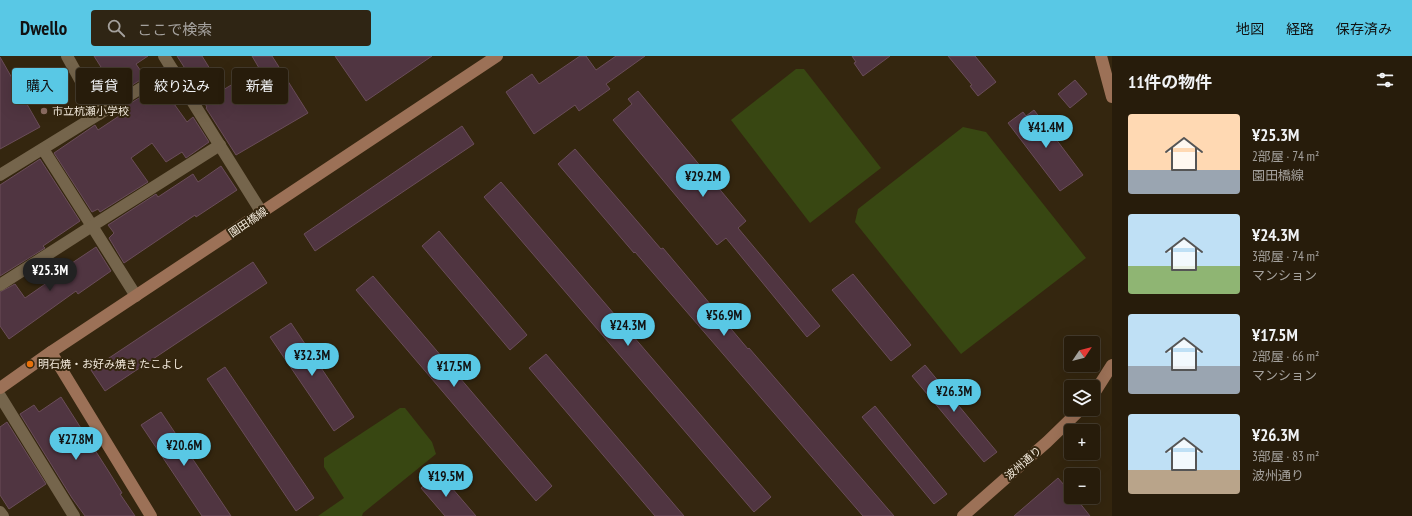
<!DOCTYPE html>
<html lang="ja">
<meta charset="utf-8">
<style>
:root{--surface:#271c0b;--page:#2f2514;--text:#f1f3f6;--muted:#a4a19d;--line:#433a2c;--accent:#59c8e5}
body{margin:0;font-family:"PT Sans Narrow","Noto Sans JP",sans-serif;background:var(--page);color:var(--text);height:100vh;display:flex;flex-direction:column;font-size:15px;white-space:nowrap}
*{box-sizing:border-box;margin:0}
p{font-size:13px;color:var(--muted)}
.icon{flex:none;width:22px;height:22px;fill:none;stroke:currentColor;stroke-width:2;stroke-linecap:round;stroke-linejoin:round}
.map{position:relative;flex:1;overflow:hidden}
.drawer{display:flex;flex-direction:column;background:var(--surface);width:300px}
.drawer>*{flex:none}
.top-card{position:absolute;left:12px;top:12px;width:380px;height:36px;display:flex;gap:8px}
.needle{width:26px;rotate:55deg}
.controls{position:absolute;left:1064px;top:280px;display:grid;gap:8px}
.controls a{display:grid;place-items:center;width:36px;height:36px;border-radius:4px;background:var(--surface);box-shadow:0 4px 16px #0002,0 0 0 1px var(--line);font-size:20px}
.price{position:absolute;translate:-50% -34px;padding:0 9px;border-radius:14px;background:var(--accent);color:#111;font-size:13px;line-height:26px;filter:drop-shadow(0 1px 2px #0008)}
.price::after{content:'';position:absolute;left:50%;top:24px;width:12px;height:9px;margin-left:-6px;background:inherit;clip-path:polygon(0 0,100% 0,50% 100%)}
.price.current{background:#222;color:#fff}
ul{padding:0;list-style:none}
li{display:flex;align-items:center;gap:12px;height:100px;padding:0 16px}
li span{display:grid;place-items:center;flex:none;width:112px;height:80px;border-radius:4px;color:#555}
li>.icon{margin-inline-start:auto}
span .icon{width:48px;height:48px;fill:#fffc;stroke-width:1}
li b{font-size:17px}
h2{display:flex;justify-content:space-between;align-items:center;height:48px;padding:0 16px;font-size:17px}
.pill{padding:0 14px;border-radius:4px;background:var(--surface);box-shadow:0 4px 16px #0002,0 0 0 1px var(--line);font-size:14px;line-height:36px}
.pill.current{background:var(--accent);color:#111}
header{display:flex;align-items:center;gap:24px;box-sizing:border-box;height:56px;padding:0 20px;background:var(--accent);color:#111}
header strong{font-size:19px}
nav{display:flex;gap:22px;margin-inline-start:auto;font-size:14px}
.search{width:280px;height:36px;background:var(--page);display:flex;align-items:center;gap:10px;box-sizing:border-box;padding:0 14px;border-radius:4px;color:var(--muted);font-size:15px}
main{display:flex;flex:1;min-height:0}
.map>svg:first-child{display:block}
</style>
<header>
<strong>Dwello</strong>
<div class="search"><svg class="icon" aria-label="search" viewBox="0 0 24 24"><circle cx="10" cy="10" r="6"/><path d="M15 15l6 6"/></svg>ここで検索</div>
<nav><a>地図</a><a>経路</a><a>保存済み</a></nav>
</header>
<main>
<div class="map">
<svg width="1112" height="460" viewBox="0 0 1112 460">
<rect width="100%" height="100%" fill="#34260f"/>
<!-- green -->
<g fill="#384712">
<polygon points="796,13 804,13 881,112 810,167 731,64"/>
<polygon points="963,71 986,76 1086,202 961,298 855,166 858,153"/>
<polygon points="400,352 405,352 432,386 436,398 363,457 362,460 318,460 344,442 324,411 324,402"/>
</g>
<!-- building -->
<g fill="#503541" stroke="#6a4d59">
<polygon points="94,0 148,0 136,8 145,21 118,38"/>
<polygon points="177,0 202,0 223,34 259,12 252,0 272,0 308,57 236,99 206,52 207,51 194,30 192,31 183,16 186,14"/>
<polygon points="335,0 432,0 366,45"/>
<polygon points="580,0 586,0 596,14 616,0 645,0 606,28 610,33 579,55 575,49 534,78 506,36 532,18 539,28"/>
<polygon points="852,0 890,0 863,20 854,7 856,6"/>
<polygon points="948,0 975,0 996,26 978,40 970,30 972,29"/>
<polygon points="0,1 40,71 0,93"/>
<polygon points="1075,24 1087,38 1070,52 1058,38"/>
<polygon points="171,25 180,40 172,45 187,66 193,61 209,86 186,102 182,96 166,106 152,87 131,102 148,126 100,156 98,153 92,156 54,97 95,69 98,74 128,54 126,50 152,34 154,36"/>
<polygon points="638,35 746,165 738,172 820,270 807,281 726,182 717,189 613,64 632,48 628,43"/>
<polygon points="1034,54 1083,119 1060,135 1008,67 1023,56 1026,60"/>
<polygon points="462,70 474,88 315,195 304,178"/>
<polygon points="575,93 661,193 663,192 748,293 749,292 894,460 863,460 635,196 634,197 558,108"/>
<polygon points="40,103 80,165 43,190 45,192 0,220 0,129"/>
<polygon points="221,110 237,134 196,161 195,159 124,207 109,182 114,177 108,169 156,138 158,141 193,118 198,126"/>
<polygon points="501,126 771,441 754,456 484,141"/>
<polygon points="439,175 527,279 510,294 422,190"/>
<polygon points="96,191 111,215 78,238 76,235 9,283 0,270 0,236 15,228 25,242 51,224 42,211 53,204 60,215"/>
<polygon points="253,206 267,227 105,335 91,314"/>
<polygon points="853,218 911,289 891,305 832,234"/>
<polygon points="373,220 552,430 536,445 356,234"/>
<polygon points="291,267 354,361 334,375 270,281"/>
<polygon points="546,298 684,460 655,460 529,312"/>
<polygon points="925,309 997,396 984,406 912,320"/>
<polygon points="225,311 314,442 296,455 207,323"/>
<polygon points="61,341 109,416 122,437 120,438 135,460 85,460 72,442 20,358 34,349 39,356"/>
<polygon points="875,350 947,438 934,448 862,361"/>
<polygon points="161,356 231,460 202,460 141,369"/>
<polygon points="7,366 46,428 9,453 0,439 0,371"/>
<polygon points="439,417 476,460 445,460 421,432"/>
<polygon points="1058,422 1071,437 1071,441 1075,441 1090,460 1014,460"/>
</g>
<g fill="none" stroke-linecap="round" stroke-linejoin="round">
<!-- street -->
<g stroke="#75654c" stroke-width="12">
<polyline points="67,0 99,58"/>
<polyline points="164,0 262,157"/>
<polyline points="0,119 172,13"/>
<polyline points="0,229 92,170 43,93"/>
<polyline points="136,240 92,170 220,89"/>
<polyline points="0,340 74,460"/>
<polyline points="0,456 3,460"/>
</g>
<!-- secondary -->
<g stroke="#9c7157" stroke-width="12">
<polyline points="1101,0 1112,41"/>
<polyline points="51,296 151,460"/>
<polyline points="0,332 51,296 497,0"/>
<polyline points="1093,339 1112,309"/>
<polyline points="963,460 1047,386 1081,353"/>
</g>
</g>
<!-- markers -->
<circle fill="#8d6e63" stroke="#34260f" stroke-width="1.5" cx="44" cy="55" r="4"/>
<circle fill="#e8710a" stroke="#34260f" stroke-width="1.5" cx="30" cy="308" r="4"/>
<g text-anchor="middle" stroke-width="4" stroke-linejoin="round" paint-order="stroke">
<!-- poi labels -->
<g font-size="11" fill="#f5ecde" stroke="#34260f" text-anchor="start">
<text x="52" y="59">市立杭瀬小学校</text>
<text x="38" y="312">明石焼・お好み焼き たこよし</text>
</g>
<!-- street labels -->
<g font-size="11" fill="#f5ecde" stroke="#34260f">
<text transform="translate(248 166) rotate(-34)" y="4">園田橋線</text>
<text transform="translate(1023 407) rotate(-41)" y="4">波州通り</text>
</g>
</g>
</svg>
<div class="controls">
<a><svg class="needle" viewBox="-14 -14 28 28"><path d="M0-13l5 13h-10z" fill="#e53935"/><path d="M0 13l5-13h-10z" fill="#a4a19d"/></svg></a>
<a><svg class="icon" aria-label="layers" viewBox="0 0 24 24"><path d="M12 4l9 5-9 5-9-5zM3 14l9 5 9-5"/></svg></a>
<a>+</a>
<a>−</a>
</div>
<b class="price" style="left:1046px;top:93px">¥41.4M</b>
<b class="price" style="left:703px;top:142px">¥29.2M</b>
<b class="price current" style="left:50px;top:236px">¥25.3M</b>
<b class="price" style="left:724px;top:281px">¥56.9M</b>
<b class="price" style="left:628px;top:291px">¥24.3M</b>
<b class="price" style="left:312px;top:321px">¥32.3M</b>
<b class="price" style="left:454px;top:332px">¥17.5M</b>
<b class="price" style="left:954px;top:357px">¥26.3M</b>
<b class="price" style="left:76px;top:405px">¥27.8M</b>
<b class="price" style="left:184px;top:411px">¥20.6M</b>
<b class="price" style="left:446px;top:442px">¥19.5M</b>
<div class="top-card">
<a class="pill current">購入</a>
<a class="pill">賃貸</a>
<a class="pill">絞り込み</a>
<a class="pill">新着</a>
</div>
</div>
<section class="drawer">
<h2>11件の物件<svg class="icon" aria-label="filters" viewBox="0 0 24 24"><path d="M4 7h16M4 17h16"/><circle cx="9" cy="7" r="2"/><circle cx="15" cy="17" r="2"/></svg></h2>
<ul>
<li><span style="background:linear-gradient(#ffd9b3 70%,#9aa5b1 0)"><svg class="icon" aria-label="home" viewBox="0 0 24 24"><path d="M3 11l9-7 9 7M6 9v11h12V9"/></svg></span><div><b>¥25.3M</b><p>2部屋 · 74 m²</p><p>園田橋線</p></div></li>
<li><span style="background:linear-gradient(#bfe0f5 65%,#8fb573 0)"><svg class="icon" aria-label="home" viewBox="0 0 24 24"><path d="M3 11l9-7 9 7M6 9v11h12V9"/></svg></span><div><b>¥24.3M</b><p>3部屋 · 74 m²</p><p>マンション</p></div></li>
<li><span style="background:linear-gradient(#bfe0f5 65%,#9aa5b1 0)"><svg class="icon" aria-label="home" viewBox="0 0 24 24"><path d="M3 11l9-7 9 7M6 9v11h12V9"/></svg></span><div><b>¥17.5M</b><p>2部屋 · 66 m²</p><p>マンション</p></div></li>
<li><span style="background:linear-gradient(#bfe0f5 70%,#b9a48a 0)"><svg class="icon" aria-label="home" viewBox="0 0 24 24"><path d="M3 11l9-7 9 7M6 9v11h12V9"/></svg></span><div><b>¥26.3M</b><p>3部屋 · 83 m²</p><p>波州通り</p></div></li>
</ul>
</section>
</main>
